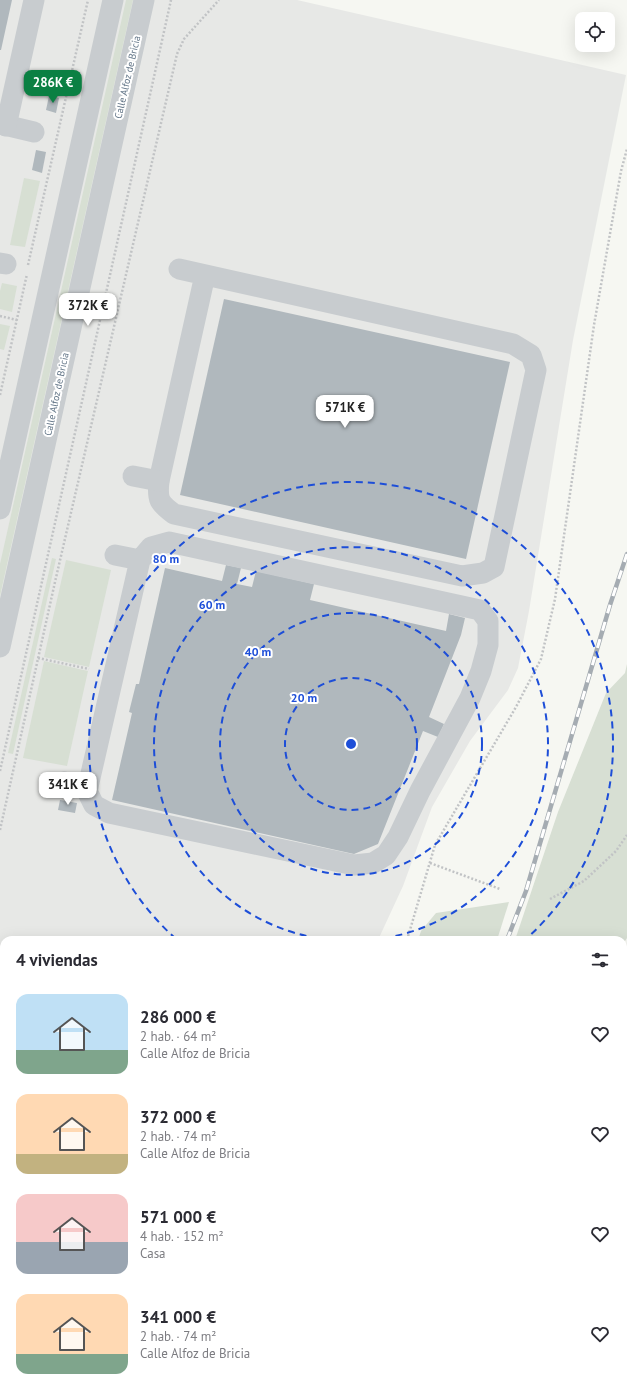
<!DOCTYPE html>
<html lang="es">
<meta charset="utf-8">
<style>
:root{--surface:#fff;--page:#f7f7f7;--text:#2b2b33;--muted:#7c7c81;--accent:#0b8043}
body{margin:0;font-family:"PT Sans",sans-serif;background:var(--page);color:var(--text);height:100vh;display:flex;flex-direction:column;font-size:15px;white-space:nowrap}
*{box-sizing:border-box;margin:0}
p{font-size:13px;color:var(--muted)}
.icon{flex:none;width:22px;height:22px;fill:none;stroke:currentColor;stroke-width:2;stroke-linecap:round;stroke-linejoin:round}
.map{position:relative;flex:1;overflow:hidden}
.details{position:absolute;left:0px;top:936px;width:627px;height:456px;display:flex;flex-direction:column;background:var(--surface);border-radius:12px 12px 0 0;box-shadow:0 4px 16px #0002}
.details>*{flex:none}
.fabs{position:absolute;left:575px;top:12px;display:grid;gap:8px}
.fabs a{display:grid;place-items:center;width:40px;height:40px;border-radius:8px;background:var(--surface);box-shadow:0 4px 16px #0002;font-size:20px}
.price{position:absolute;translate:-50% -34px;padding:0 9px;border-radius:8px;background:#fff;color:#222;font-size:13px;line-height:26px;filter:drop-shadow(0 1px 2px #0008)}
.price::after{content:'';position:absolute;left:50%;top:24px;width:12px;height:9px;margin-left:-6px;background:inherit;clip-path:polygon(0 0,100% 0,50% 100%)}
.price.current{background:var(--accent);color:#fff}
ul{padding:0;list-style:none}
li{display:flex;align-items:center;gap:12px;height:100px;padding:0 16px}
li span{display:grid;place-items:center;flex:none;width:112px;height:80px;border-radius:12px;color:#555}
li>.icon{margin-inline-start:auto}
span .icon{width:48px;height:48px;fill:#fffc;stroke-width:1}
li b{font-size:17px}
h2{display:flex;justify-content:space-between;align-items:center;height:48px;padding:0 16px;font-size:17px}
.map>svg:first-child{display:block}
</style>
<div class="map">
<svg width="627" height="1392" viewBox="0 0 627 1392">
<rect width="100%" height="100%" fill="#f6f7f2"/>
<!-- built -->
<polygon fill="#e7e8e6" points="0,0 297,0 626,75 573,340 529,611 518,668 508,690 470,741 432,807 403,886 378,940 4,940 4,1388 168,1388 166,1392 0,1392"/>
<!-- green -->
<g fill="#d7dfd3">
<polygon points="126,0 133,0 0,596 0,564"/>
<polygon points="24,178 40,181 25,247 10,245"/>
<polygon points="2,283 17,286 12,312 0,309 0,291"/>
<polygon points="0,324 10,326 4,350 0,349"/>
<polygon points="52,558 56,559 13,754 8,753"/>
<polygon points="66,560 111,570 89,667 44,657"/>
<polygon points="44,661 88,671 67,766 23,758"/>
<polygon points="627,664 627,938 623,944 623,940 515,940 558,812 606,693 625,673"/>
<polygon points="509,902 497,940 418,940 421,931 436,913"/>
<polygon points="627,1081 627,1198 623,1205 623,1087"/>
<polygon points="627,1236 627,1392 529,1392 531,1388 623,1388 623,1242"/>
<polygon points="226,1388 310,1388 309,1392 224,1392"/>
<polygon points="428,1388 510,1388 507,1392 426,1392"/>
</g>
<!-- building -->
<g fill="#b0b8bd">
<polygon points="0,0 12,0 1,50 0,50"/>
<polygon points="49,96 59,98 56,113 46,110"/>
<polygon points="36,150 46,152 42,173 32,170"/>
<polygon points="224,299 510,362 466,559 180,495"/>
<polygon points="226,565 241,568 237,584 252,587 256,571 314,584 310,600 446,631 449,614 465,618 461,635 429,717 444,724 438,737 423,731 378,844 354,854 112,800 132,713 129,712 136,684 139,684 165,568 222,581"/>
<polygon points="60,800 77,803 75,813 58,810"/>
</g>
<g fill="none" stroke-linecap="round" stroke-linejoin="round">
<!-- path -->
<g stroke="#c1c3c5" stroke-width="2.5" stroke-dasharray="2 2" stroke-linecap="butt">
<polyline points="28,265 88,0"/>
<polyline points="0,316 17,320"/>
<polyline points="0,395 27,274"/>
<polyline points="38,658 89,669"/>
<polyline points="0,771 171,0"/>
<polyline points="0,830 55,582 177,54 184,39 219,0"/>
<polyline points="430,863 500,889"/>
<polyline points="550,899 584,881 616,851 627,835"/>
<polyline points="407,940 435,845 516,707 541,659 555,599 594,325 621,171 627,149"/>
<polyline points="623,1223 627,1217"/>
<polyline points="197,1392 199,1388"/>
<polyline points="519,1392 521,1388"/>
</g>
<!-- minor -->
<g stroke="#c8cccf" stroke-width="21">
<polyline points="0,124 34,132"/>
<polyline points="6,126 34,0"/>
<polyline points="0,263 6,264"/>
<path d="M179,269L228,280L513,344L531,355L536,370L494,567L483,573L462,576L174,514C159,503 157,500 159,481L205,275"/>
<polyline points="133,476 159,481"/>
<polyline points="0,509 113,0"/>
<polyline points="115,555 140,560 151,547 169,542 480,610 488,621 488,645 481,671 470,698 420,791 398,837 386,855 373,863 354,865 109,813 94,805 87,791 140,560"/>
<polyline points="0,647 144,0"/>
<polyline points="64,782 88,787"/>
</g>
<!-- rail casing -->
<g stroke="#a5acb2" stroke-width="4.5">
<g id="rail">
<polyline points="507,940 526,891 610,605 627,554"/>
<polyline points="623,980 627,974"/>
<polyline points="623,1037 627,1031"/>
<polyline points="317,1392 319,1388"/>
<polyline points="354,1392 357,1388"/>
<polyline points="394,1392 396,1388"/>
</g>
</g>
<!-- rail -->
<use href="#rail" stroke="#fff" stroke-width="3" stroke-dasharray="9" stroke-linecap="butt"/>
</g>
<!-- distance rings -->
<g fill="none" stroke="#1d4ed8" stroke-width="2" stroke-dasharray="7 5">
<circle cx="351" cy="744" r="66"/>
<circle cx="351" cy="744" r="131"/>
<path d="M330 940A197 197 0 1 1 372 940"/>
<path d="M176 939A262 262 0 1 1 526 939"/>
</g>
<g text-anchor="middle" stroke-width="4" stroke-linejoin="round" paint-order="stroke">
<!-- street labels -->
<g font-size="10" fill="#627587" stroke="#fff">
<text transform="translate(127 77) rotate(-77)" y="4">Calle Alfoz de Bricia</text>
<text transform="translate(56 394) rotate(-78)" y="4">Calle Alfoz de Bricia</text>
</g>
</g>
<circle cx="351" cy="744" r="6" fill="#1d4ed8" stroke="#fff" stroke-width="2"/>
<g font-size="12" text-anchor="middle" font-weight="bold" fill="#1d4ed8" stroke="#fff" stroke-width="4" stroke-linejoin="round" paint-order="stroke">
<text x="166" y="563">80 m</text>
<text x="212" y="609">60 m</text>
<text x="258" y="656">40 m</text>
<text x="304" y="702">20 m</text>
</g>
</svg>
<div class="fabs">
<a><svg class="icon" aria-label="locate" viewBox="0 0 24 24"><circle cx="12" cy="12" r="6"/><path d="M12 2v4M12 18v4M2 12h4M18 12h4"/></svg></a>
</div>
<b class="price current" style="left:53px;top:104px">286K €</b>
<b class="price" style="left:88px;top:327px">372K €</b>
<b class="price" style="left:345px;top:429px">571K €</b>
<b class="price" style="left:68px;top:806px">341K €</b>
<section class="details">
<h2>4 viviendas<svg class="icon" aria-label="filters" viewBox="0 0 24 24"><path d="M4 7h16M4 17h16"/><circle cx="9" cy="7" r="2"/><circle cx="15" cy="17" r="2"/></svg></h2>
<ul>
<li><span style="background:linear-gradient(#bfe0f5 70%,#7fa58c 0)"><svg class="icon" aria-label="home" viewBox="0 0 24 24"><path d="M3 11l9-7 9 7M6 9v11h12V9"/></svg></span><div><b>286 000 €</b><p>2 hab. · 64 m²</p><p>Calle Alfoz de Bricia</p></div><svg class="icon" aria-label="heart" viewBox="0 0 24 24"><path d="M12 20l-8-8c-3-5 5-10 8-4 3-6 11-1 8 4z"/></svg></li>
<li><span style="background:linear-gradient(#ffd9b3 75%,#c2b280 0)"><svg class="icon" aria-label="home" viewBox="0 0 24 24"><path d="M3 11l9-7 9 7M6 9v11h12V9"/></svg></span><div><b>372 000 €</b><p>2 hab. · 74 m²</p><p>Calle Alfoz de Bricia</p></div><svg class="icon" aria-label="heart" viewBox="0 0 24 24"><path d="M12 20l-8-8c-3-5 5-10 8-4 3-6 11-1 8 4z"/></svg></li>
<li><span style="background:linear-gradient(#f6c9c9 60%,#9aa5b1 0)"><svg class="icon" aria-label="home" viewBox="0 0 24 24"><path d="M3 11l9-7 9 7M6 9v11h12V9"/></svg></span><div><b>571 000 €</b><p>4 hab. · 152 m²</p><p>Casa</p></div><svg class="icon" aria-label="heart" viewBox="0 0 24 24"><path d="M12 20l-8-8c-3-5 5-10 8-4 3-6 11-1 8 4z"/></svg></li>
<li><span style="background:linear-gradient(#ffd9b3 75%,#7fa58c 0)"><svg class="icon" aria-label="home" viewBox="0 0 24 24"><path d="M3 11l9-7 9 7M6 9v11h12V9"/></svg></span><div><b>341 000 €</b><p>2 hab. · 74 m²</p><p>Calle Alfoz de Bricia</p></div><svg class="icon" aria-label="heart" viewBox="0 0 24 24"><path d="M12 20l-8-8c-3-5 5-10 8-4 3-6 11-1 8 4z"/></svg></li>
</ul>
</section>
</div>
